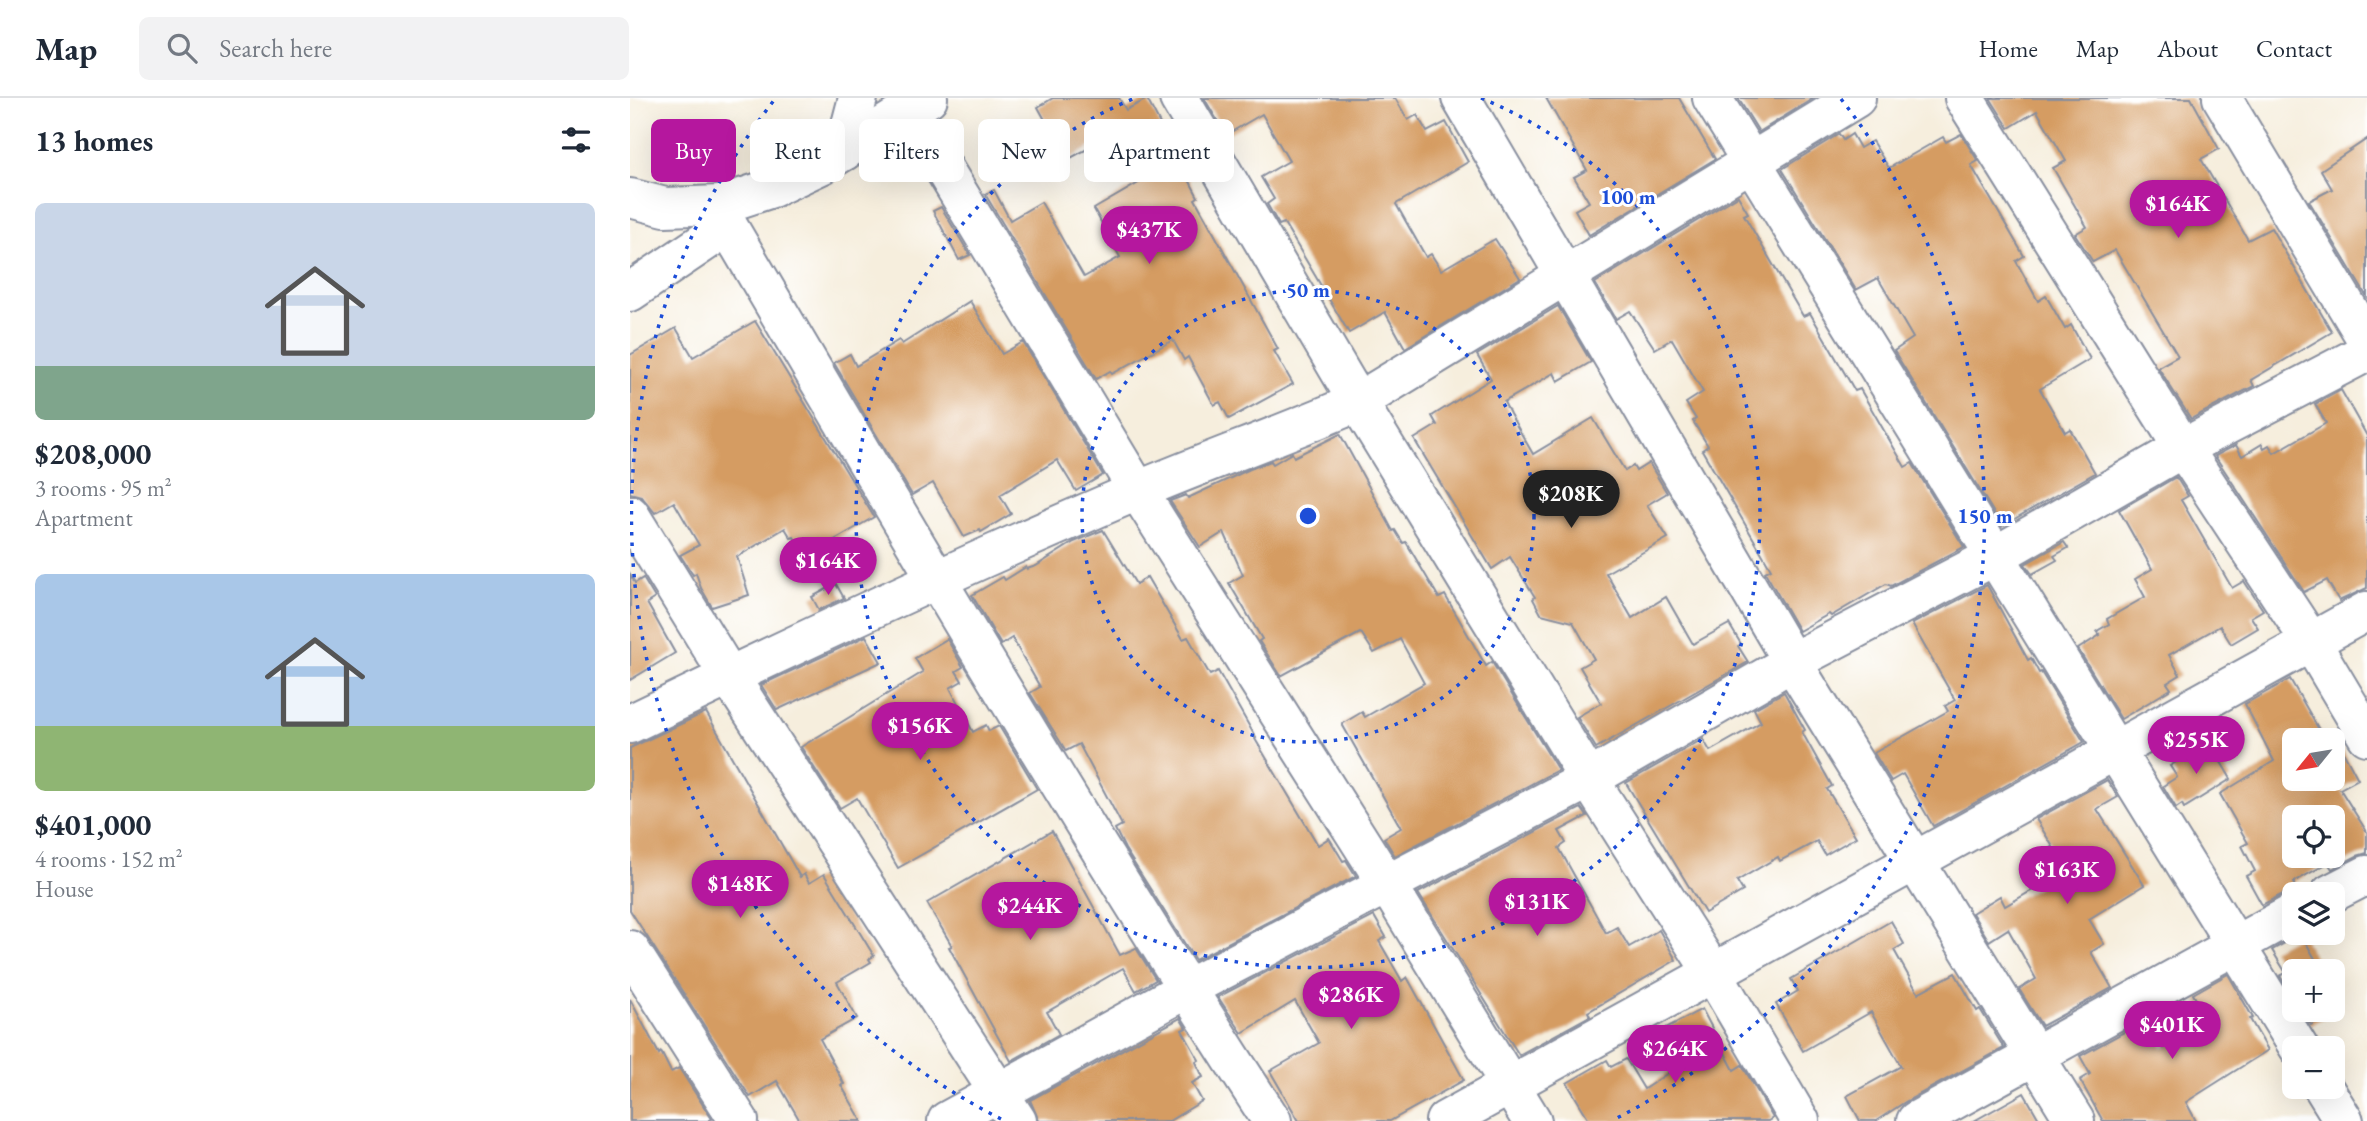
<!DOCTYPE html>
<meta charset="utf-8">
<style>
:root{--surface:#fff;--page:#f2f2f3;--text:#1f2937;--muted:#747a83;--line:#e0e1e3;--accent:#b5179e}
body{margin:0;font-family:"EB Garamond",serif;background:var(--page);color:var(--text);height:100vh;display:flex;flex-direction:column;font-size:26px;white-space:nowrap}
*{box-sizing:border-box;margin:0}
p{font-size:23px;color:var(--muted)}
.icon{flex:none;width:38px;height:38px;fill:none;stroke:currentColor;stroke-width:2;stroke-linecap:round;stroke-linejoin:round}
.map{position:relative;flex:1;overflow:hidden}
.side{display:flex;flex-direction:column;background:var(--surface);width:630px}
.side>*{flex:none}
.hud{position:absolute;left:21px;top:21px;width:665px;height:63px;display:flex;gap:14px}
.needle{width:46px;rotate:240deg}
.buttons{position:absolute;left:1652px;top:630px;display:grid;gap:14px}
.buttons a{display:grid;place-items:center;width:63px;height:63px;border-radius:10px;background:var(--surface);box-shadow:0 7px 28px #0002;font-size:35px}
.price{position:absolute;translate:-50% -60px;padding:0 16px;border-radius:24px;background:var(--accent);color:#fff;font-size:23px;line-height:46px;filter:drop-shadow(0 2px 4px #0008)}
.price::after{content:'';position:absolute;left:50%;top:42px;width:21px;height:16px;margin-left:-10px;background:inherit;clip-path:polygon(0 0,100% 0,50% 100%)}
.price.selected{background:#222;color:#fff}
ul{padding:0;list-style:none}
li{display:grid;align-content:center;gap:14px;height:371px;padding:0 35px}
li span{display:grid;place-items:center;height:217px;border-radius:10px;color:#555}
li>.icon{margin-inline-start:auto}
span .icon{width:126px;height:126px;fill:#fffc;stroke-width:1}
li b{font-size:30px}
h2{display:flex;justify-content:space-between;align-items:center;height:84px;padding:0 35px;font-size:30px}
.tag{padding:0 24px;border-radius:10px;background:var(--surface);box-shadow:0 7px 28px #0002;font-size:24px;line-height:63px}
.tag.selected{background:var(--accent);color:#fff}
header{display:flex;align-items:center;gap:42px;box-sizing:border-box;height:98px;padding:0 35px;background:var(--surface);border-bottom:2px solid var(--line)}
header strong{font-size:33px}
nav{display:flex;gap:38px;margin-inline-start:auto;font-size:24px}
.search{width:490px;height:63px;background:var(--page);display:flex;align-items:center;gap:18px;box-sizing:border-box;padding:0 24px;border-radius:10px;color:var(--muted);font-size:26px}
main{display:flex;flex:1;min-height:0}
.map>svg:first-child{display:block}
</style>
<header>
<strong>Map</strong>
<div class="search"><svg class="icon" aria-label="search" viewBox="0 0 24 24"><circle cx="10" cy="10" r="6"/><path d="M15 15l6 6"/></svg>Search here</div>
<nav><a>Home</a><a>Map</a><a>About</a><a>Contact</a></nav>
</header>
<main>
<section class="side">
<h2>13 homes<svg class="icon" aria-label="filters" viewBox="0 0 24 24"><path d="M4 7h16M4 17h16"/><circle cx="9" cy="7" r="2"/><circle cx="15" cy="17" r="2"/></svg></h2>
<ul>
<li><span style="background:linear-gradient(#c9d6e8 75%,#7fa58c 0)"><svg class="icon" aria-label="home" viewBox="0 0 24 24"><path d="M3 11l9-7 9 7M6 9v11h12V9"/></svg></span><div><b>$208,000</b><p>3 rooms · 95 m²</p><p>Apartment</p></div></li>
<li><span style="background:linear-gradient(#a9c7e8 70%,#8fb573 0)"><svg class="icon" aria-label="home" viewBox="0 0 24 24"><path d="M3 11l9-7 9 7M6 9v11h12V9"/></svg></span><div><b>$401,000</b><p>4 rooms · 152 m²</p><p>House</p></div></li>
</ul>
</section>
<div class="map">
<svg width="1737" height="1023" viewBox="0 0 1737 1023">
<rect width="100%" height="100%" fill="#fff"/>
<filter id="ink" filterUnits="userSpaceOnUse"><feTurbulence type="fractalNoise" baseFrequency=".0143" numOctaves="2"/><feDisplacementMap in="SourceGraphic" scale="14" xChannelSelector="R" yChannelSelector="G"/><feConvolveMatrix kernelMatrix="1 2 1 2 8 2 1 2 1" color-interpolation-filters="sRGB"/></filter>
<filter id="wash" filterUnits="userSpaceOnUse"><feTurbulence type="fractalNoise" baseFrequency=".00686" numOctaves="4" result="noise"/><feDisplacementMap in="SourceGraphic" scale="28" xChannelSelector="R" yChannelSelector="G"/><feGaussianBlur stdDeviation="1.57" result="paint"/><feColorMatrix in="noise" values="0 0 0 0 0 0 0 0 0 0 0 0 0 0 0 0 0 1.4 0 .05"/><feComposite in="paint" operator="in"/></filter>
<g filter="url(#wash)">
<rect width="100%" height="100%" fill="#f6eedd"/>
<g id="blocks">
<!-- building -->
<g fill="#d59c62" fill-rule="evenodd">
<polygon points="423,0 489,0 496,12 517,1 568,99 565,101 648,251 644,253 663,286 599,321 590,304 584,307 558,259 554,262 543,242 482,276 480,273 466,281 355,96 364,92 380,122 411,104 454,179 490,159 464,111 510,84 485,36 437,62 408,9"/>
<polygon points="574,0 765,0 778,22 787,17 797,34 816,24 838,64 766,106 796,159 801,156 811,172 865,141 890,180 775,250 755,214 719,235 654,125 649,127 637,106 644,101 631,79 659,63 632,16 596,37"/>
<polygon points="916,0 1049,0 1085,61 959,137 945,112 959,104 944,79 957,72"/>
<polygon points="1108,0 1184,0 1129,34"/>
<polygon points="1360,0 1561,0 1589,51 1571,61 1618,142 1641,130 1702,234 1621,282 1624,288 1561,321 1528,269 1548,258 1485,152 1463,164 1445,136 1457,129 1423,70 1436,63 1407,13 1379,30"/>
<polygon points="1209,36 1213,42 1222,36 1230,50 1242,43 1259,70 1313,39 1316,44 1331,36 1348,63 1341,67 1394,158 1386,163 1408,203 1416,198 1435,231 1441,227 1460,261 1410,291 1435,334 1440,331 1465,375 1372,428 1264,253 1283,240 1248,180 1226,192 1152,71"/>
<polygon points="1737,41 1737,199 1679,103 1702,91 1691,72"/>
<polygon points="1108,98 1118,115 1114,117 1173,218 1180,215 1225,293 1230,291 1275,369 1282,365 1334,449 1261,488 1256,486 1201,518 1199,516 1169,533 1135,474 1141,471 1072,352 1078,348 1063,323 1066,321 1056,305 1073,294 1042,241 1025,251 1000,213 986,221 965,185"/>
<polygon points="311,109 340,157 329,162 303,113"/>
<polygon points="340,203 372,256 393,244 473,377 446,393 427,362 370,397 381,416 351,434 350,432 334,439 303,385 282,397 204,265 220,256 226,268 269,242 272,246"/>
<polygon points="928,208 961,264 928,283 924,275 874,304 880,316 903,356 963,320 995,373 1003,368 1006,373 1019,365 1037,395 1017,407 1038,440 976,475 1002,520 1036,499 1063,546 1099,526 1111,546 1108,548 1118,564 966,650 947,619 971,605 950,569 964,561 943,524 911,516 903,501 905,499 880,459 862,471 784,341 807,327 802,318 861,281 847,257"/>
<polygon points="125,223 244,419 175,459 164,439 161,440 155,430 107,459 119,497 82,509 71,490 66,475 63,477 50,457 69,447 44,404 25,415 11,398 0,395 0,257 46,230 63,259"/>
<polygon points="1711,292 1737,338 1737,490 1709,503 1697,482 1674,494 1585,358 1606,347 1612,358 1632,346 1634,350 1639,347 1644,355 1693,327 1696,325 1685,306"/>
<polygon points="710,336 763,433 765,432 773,445 776,444 809,500 815,497 856,568 862,564 928,672 765,758 754,740 771,730 712,626 732,614 735,619 794,585 770,541 744,555 732,536 730,535 651,578 629,543 632,541 599,485 613,477 594,434 570,449 540,403 556,397 558,400 620,371 641,363 643,366 662,355 664,359"/>
<polygon points="1546,379 1558,398 1551,402 1602,490 1614,483 1633,512 1621,519 1628,530 1601,546 1590,528 1539,557 1550,577 1537,585 1541,591 1491,621 1448,551 1470,537 1467,533 1479,526 1477,521 1515,499 1505,481 1522,471 1489,412"/>
<polygon points="473,432 506,486 517,479 553,541 558,539 580,577 588,573 626,640 625,641 688,747 699,740 713,763 716,762 726,778 565,862 495,751 485,731 492,727 449,646 436,653 400,595 410,589 382,540 371,547 342,497 373,479 375,482 396,469 397,471 406,468 444,444"/>
<polygon points="1434,444 1438,450 1424,458 1427,462 1402,476 1395,466"/>
<polygon points="0,476 5,485 13,480 25,500 17,505 45,555 0,582"/>
<polygon points="206,486 214,500 189,512 182,499"/>
<polygon points="1357,487 1398,562 1401,560 1409,575 1411,574 1454,644 1303,728 1273,676 1261,683 1244,655 1318,613 1315,608 1325,602 1282,526"/>
<polygon points="236,538 251,564 147,612 131,587"/>
<polygon points="317,541 333,569 326,573 332,583 320,590 343,634 356,627 359,633 369,628 407,691 268,770 227,700 210,710 171,649 293,574 285,560"/>
<path d="M1660,581L1695,642H1664V681H1703V655L1704,658L1713,653L1728,681L1710,691L1737,734V755L1727,758L1702,771L1698,765L1664,784V793L1653,796L1632,807L1616,778L1625,773L1612,748L1618,745L1590,696L1644,663L1615,606ZM1664,719H1703V758H1664Z"/>
<polygon points="1154,594 1175,632 1172,634 1202,688 1197,691 1226,739 1195,757 1187,743 1150,763 1148,759 1107,783 1113,793 1075,815 996,685 1073,641 1080,653 1131,624 1124,611"/>
<polygon points="76,614 170,779 174,776 179,785 194,776 244,858 239,861 241,864 207,884 227,920 190,941 214,986 211,987 232,1023 170,1023 147,983 120,999 0,812 0,650"/>
<polygon points="1578,642 1601,681 1554,710 1552,706 1546,710 1533,688 1547,679 1540,668 1557,657 1556,655"/>
<polygon points="1477,682 1488,699 1467,711 1514,787 1459,821 1474,846 1461,854 1482,890 1412,928 1389,891 1406,881 1378,831 1359,843 1342,815 1370,798 1375,808 1425,779 1411,756 1423,749 1406,721"/>
<polygon points="951,710 957,718 929,733 936,745 929,750 976,835 987,829 999,849 1029,832 1046,862 958,914 960,918 889,957 788,795"/>
<polygon points="422,733 490,857 506,850 526,882 506,893 493,870 417,914 429,936 381,963 319,849 322,848 297,805"/>
<polygon points="744,818 756,839 749,843 772,883 777,879 834,982 760,1023 669,1023 640,973 689,945 665,903 612,935 588,899"/>
<polygon points="1261,823 1274,846 1264,852 1288,895 1325,875 1347,913 1350,911 1374,950 1275,1004 1246,1023 1230,1023 1217,998 1271,968 1241,914 1173,953 1146,906 1168,893 1161,881"/>
<polygon points="1671,836 1692,873 1664,873 1664,901 1650,878 1656,875 1642,852"/>
<polygon points="1598,876 1623,920 1620,921 1638,952 1556,1004 1566,1023 1473,1023 1450,982 1460,976 1450,958 1516,922 1533,950 1578,922 1563,896"/>
<polygon points="1703,900 1709,910 1681,927 1671,912 1703,912"/>
<polygon points="0,901 29,956 31,954 41,974 49,970 82,1021 78,1023 0,1023"/>
<polygon points="1072,911 1104,972 1112,967 1143,1020 1138,1023 960,1023 937,985 977,962 981,969 996,961 1014,991 1055,964 1036,930"/>
<polygon points="550,920 556,930 552,932 569,962 566,964 573,979 562,985 572,1003 539,1023 409,1023 400,1002"/>
<polygon points="1394,995 1410,1023 1344,1023"/>
</g>
</g>
</g>
<g filter="url(#ink)">
<use href="#blocks" fill-opacity="0" stroke="#888e9e" stroke-width="2"/>
<g fill="none" stroke-linecap="round" stroke-linejoin="round">
<!-- minor casing -->
<g stroke="#888e9e" stroke-width="42">
<g id="minor">
<polyline points="549,0 728,304 959,681 1083,875 1170,1023"/>
<polyline points="831,0 1162,564 1445,1023"/>
<polyline points="1082,0 1669,950"/>
<polyline points="1334,0 1553,350 1681,544 1737,638"/>
<polyline points="1592,0 1737,242"/>
<polyline points="279,13 508,393 757,786 902,1023"/>
<polyline points="214,53 228,0"/>
<polyline points="0,100 35,109 90,107 142,90 193,66 298,0"/>
<path d="M90,107L98,128C275,429 451,730 642,1023"/>
<polyline points="0,194 98,128"/>
<polyline points="0,417 99,578 387,1023"/>
<path d="M0,626C167,545 336,466 507,393C580,362 655,336 728,304L1226,0"/>
<polyline points="1700,796 1737,777"/>
<polyline points="0,852 109,1023"/>
<polyline points="1693,989 1714,1023"/>
<polyline points="317,1023 556,891 959,681 1162,564 1365,458 1553,350 1737,254"/>
<polyline points="815,1023 1737,513"/>
<polyline points="1286,1023 1664,815"/>
</g>
</g>
<!-- minor -->
<use href="#minor" stroke="#fff" stroke-width="38"/>
</g>
</g>
<!-- distance rings -->
<g fill="none" stroke="#1d4ed8" stroke-width="3.5" stroke-dasharray="3.5 7">
<circle cx="678" cy="418" r="226"/>
<path d="M851 0A452 452 0 1 1 505 0"/>
<path d="M371 1021A677 677 0 0 1 145 1M1211 1A677 677 0 0 1 985 1021"/>
</g>
<circle cx="678" cy="418" r="10" fill="#1d4ed8" stroke="#fff" stroke-width="3.5"/>
<g font-size="21" text-anchor="middle" font-weight="bold" fill="#1d4ed8" stroke="#fff" stroke-width="6" stroke-linejoin="round" paint-order="stroke">
<text x="998" y="106">100 m</text>
<text x="678" y="199">50 m</text>
<text x="1355" y="425">150 m</text>
</g>
</svg>
<div class="buttons">
<a><svg class="needle" viewBox="-14 -14 28 28"><path d="M0-13l5 13h-10z" fill="#e53935"/><path d="M0 13l5-13h-10z" fill="#747a83"/></svg></a>
<a><svg class="icon" aria-label="locate" viewBox="0 0 24 24"><circle cx="12" cy="12" r="6"/><path d="M12 2v4M12 18v4M2 12h4M18 12h4"/></svg></a>
<a><svg class="icon" aria-label="layers" viewBox="0 0 24 24"><path d="M12 4l9 5-9 5-9-5zM3 14l9 5 9-5"/></svg></a>
<a>+</a>
<a>−</a>
</div>
<b class="price" style="left:1548px;top:142px">$164K</b>
<b class="price" style="left:519px;top:168px">$437K</b>
<b class="price selected" style="left:941px;top:432px">$208K</b>
<b class="price" style="left:198px;top:499px">$164K</b>
<b class="price" style="left:290px;top:664px">$156K</b>
<b class="price" style="left:1566px;top:678px">$255K</b>
<b class="price" style="left:1437px;top:808px">$163K</b>
<b class="price" style="left:110px;top:822px">$148K</b>
<b class="price" style="left:907px;top:840px">$131K</b>
<b class="price" style="left:400px;top:844px">$244K</b>
<b class="price" style="left:721px;top:933px">$286K</b>
<b class="price" style="left:1542px;top:963px">$401K</b>
<b class="price" style="left:1045px;top:987px">$264K</b>
<div class="hud">
<a class="tag selected">Buy</a>
<a class="tag">Rent</a>
<a class="tag">Filters</a>
<a class="tag">New</a>
<a class="tag">Apartment</a>
</div>
</div>
</main>
